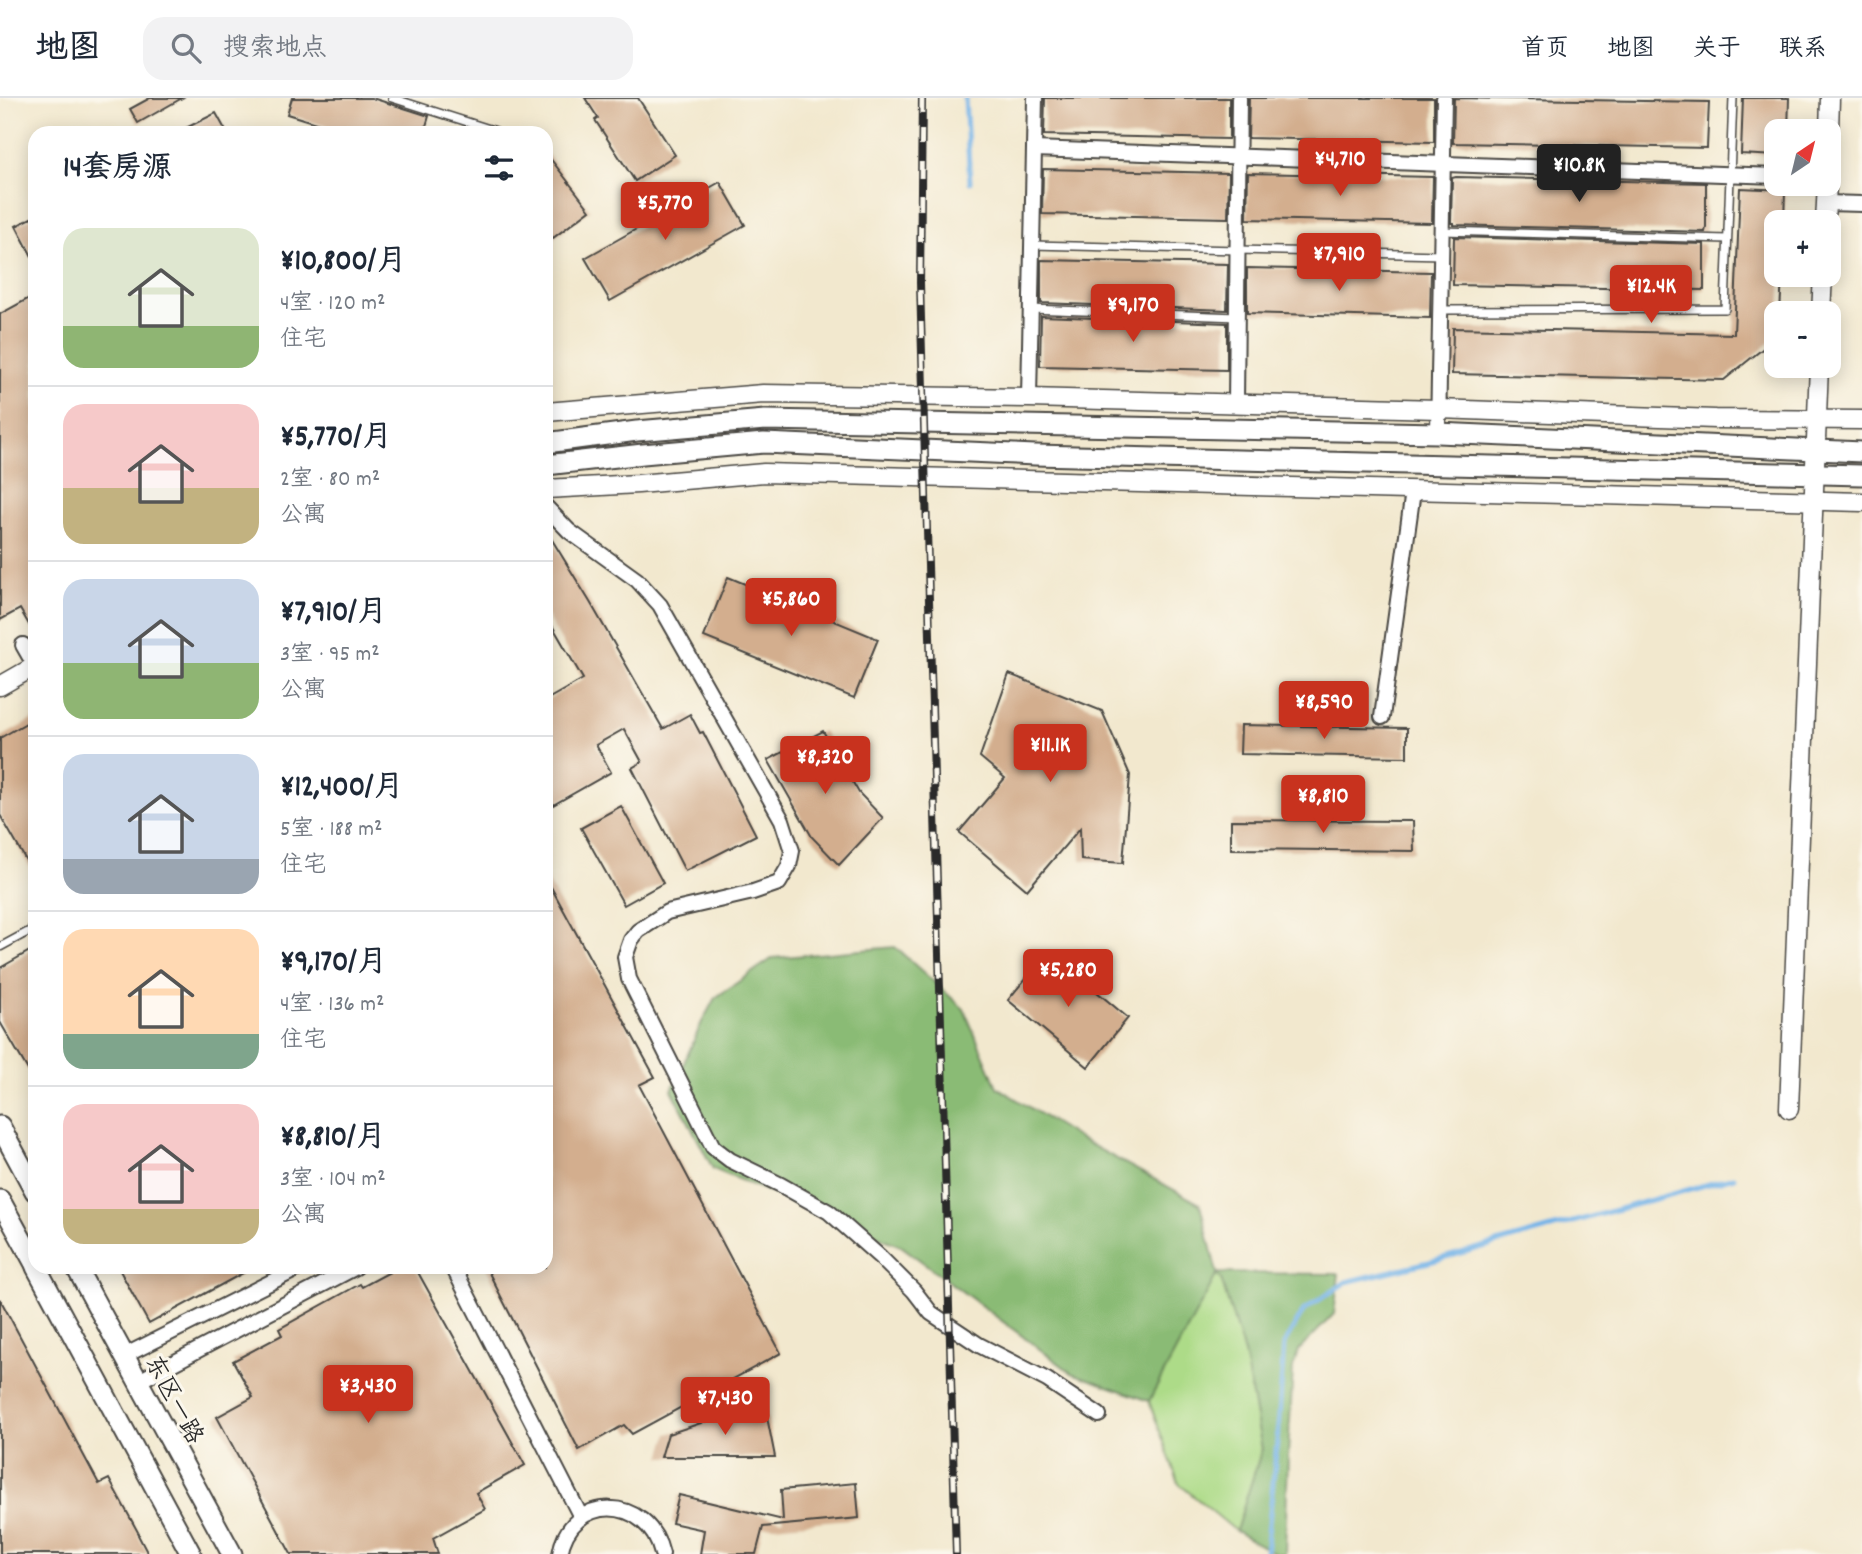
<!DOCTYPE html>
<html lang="zh">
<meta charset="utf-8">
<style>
:root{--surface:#fff;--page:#f2f2f3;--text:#1f2937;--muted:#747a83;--line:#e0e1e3;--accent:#c8321e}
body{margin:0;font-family:Dekko,"LXGW WenKai TC",sans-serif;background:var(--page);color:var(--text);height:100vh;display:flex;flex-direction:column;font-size:26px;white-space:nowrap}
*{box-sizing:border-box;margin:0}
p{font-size:23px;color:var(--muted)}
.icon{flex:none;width:38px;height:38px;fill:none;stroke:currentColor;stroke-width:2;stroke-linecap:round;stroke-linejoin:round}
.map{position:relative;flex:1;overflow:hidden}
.panel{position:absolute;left:28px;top:28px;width:525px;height:1148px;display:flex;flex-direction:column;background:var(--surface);border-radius:21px;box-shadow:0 4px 18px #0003}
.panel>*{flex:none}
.needle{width:46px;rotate:35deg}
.buttons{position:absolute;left:1764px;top:21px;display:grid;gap:14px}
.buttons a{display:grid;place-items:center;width:77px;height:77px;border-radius:14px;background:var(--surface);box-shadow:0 4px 18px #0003;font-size:35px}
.price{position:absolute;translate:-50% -60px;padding:0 16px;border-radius:7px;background:var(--accent);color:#fff;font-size:23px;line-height:46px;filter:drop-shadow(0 2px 4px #0008)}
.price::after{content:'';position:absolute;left:50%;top:42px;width:21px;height:16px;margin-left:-10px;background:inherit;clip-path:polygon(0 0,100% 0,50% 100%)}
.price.current{background:#222;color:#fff}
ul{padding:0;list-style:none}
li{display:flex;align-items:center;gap:21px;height:175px;padding:0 35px}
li+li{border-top:2px solid var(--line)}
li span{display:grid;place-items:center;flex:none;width:196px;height:140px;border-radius:21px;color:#555}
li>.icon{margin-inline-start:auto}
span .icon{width:84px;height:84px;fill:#fffc;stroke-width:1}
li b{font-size:30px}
h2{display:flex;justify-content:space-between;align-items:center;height:84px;padding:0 35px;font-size:30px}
header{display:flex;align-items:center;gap:42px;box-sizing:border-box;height:98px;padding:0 35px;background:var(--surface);border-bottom:2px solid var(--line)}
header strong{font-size:33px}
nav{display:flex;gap:38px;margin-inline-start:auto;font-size:24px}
.search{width:490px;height:63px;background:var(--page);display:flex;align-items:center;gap:18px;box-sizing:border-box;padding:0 24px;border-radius:21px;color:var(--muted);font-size:26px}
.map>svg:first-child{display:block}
</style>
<header>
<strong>地图</strong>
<div class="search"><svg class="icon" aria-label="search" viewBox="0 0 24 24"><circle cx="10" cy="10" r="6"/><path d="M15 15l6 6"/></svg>搜索地点</div>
<nav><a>首页</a><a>地图</a><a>关于</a><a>联系</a></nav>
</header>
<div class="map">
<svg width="1862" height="1456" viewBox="0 0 1862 1456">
<rect width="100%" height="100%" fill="#fbf7ec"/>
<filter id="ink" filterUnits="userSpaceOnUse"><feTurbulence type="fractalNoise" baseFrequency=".0143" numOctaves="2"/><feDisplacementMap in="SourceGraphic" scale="14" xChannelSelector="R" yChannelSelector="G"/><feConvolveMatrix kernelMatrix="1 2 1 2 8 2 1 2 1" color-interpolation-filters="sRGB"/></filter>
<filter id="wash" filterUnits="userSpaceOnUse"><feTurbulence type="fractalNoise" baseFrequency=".00686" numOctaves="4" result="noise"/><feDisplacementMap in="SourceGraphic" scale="28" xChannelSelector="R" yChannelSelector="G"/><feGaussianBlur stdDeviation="1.57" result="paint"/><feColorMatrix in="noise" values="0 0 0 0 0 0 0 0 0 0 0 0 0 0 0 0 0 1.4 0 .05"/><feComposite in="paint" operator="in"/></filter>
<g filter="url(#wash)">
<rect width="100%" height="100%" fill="#f2e8ce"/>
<!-- green -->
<polygon fill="#addb88" stroke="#6c835a" stroke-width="2" points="1217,1175 1221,1181 1244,1255 1262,1351 1236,1433 1179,1386 1149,1303"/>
<!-- forest -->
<polygon fill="#8abb74" stroke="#5a7350" stroke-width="2" points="895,849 964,911 997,989 1078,1040 1200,1106 1217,1175 1339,1176 1334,1216 1299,1252 1293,1270 1288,1357 1285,1456 1276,1456 1236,1433 1262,1351 1244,1255 1221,1181 1217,1176 1149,1303 1072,1275 901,1148 713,1071 672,992 702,924 715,900 773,860"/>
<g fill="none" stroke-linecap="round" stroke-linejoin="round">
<!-- stream -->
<g stroke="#75b4e8" stroke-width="5">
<polyline points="965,0 970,84"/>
<polyline points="1266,1456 1278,1333 1284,1246 1304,1212 1346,1184 1429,1164 1734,1079"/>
</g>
</g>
<g id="blocks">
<!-- building -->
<g fill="#d3ae8e">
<polygon points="150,0 182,0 138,25 130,11"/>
<polygon points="292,0 372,0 429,18 424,35 348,35 287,16"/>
<polygon points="585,0 638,0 675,57 635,83 595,22 598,20"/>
<polygon points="1045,0 1229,0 1229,39 1228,41 1044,37"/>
<polygon points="1249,0 1434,0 1434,44 1248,40"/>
<polygon points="1454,0 1709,4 1707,50 1453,45"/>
<polygon points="1743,0 1789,0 1788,33 1776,33 1776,58 1741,56"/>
<polygon points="216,15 227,35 176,35"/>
<polygon points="546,55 590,112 553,140 546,131"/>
<polygon points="1043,71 1229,75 1228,120 1042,116"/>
<polygon points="1248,75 1433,79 1432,125 1247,121"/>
<polygon points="1456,79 1706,85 1706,130 1705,134 1454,127 1454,125 1451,125 1452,80"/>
<polygon points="720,84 745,127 610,203 585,160"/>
<polygon points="1740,90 1785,92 1784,124 1776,124 1776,177 1782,177 1780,215 1776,215 1776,240 1724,282 1452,276 1453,230 1734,236"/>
<polygon points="35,118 35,164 16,128"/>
<polygon points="1454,139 1704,146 1704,192 1453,187"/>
<polygon points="1041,162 1228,166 1227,212 1041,205"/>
<polygon points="1247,170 1431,174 1430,220 1247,215"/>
<polygon points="35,197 35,537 20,511 0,522 0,216"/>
<polygon points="1041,218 1227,225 1227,272 1040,268"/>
<polygon points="546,432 590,504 663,631 690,616 700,635 703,634 756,737 685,773 632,670 642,664 624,631 596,647 611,674 546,711 546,602 583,581 546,517"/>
<polygon points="728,479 878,541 854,600 704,539"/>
<polygon points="1009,576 1102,613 1130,677 1123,765 1081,762 1080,730 1027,792 959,734 1005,680 980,659"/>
<polygon points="35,620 35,778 0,717 0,640"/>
<polygon points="1241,627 1407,630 1407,659 1240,656"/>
<polygon points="823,633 859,695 883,720 839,767 812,739 768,662"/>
<polygon points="621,708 663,785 624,807 581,730"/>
<polygon points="1231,722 1413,723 1414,753 1231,751"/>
<polygon points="546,780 655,979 639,987 781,1255 632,1336 624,1327 579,1352 486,1169 546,1169"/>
<polygon points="35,850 35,984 0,924 0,870"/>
<polygon points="1048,853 1128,920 1088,969 1008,902"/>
<polygon points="118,1169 254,1169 149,1226"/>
<polygon points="399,1169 415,1169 525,1367 476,1395 485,1411 433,1440 438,1456 291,1456 217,1319 253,1299 233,1263 282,1237 279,1231 360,1186 362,1189"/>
<polygon points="0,1201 99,1386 109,1381 139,1436 138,1437 148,1456 0,1456"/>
<polygon points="764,1304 775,1359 661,1359 668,1336"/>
<polygon points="856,1385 859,1420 763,1429 756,1456 700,1456 704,1432 672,1425 679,1397 783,1422 781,1392"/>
</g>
</g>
</g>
<g filter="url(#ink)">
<use href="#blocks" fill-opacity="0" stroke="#494743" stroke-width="2"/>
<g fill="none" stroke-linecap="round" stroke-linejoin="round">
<!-- service casing -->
<g stroke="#494743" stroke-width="10">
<g id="service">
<polyline points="392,0 496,33"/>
<polyline points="1442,133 1727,141"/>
<polyline points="1032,147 1441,157"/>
<polyline points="1031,211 1237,219"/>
<polyline points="1440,212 1725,211 1733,0"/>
<polyline points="0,849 35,830"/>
</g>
</g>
<!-- minor casing -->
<g stroke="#494743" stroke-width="18">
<g id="minor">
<polyline points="1034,51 1776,78"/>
<polyline points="1826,105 1862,106"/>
<polyline points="1029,300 1035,0"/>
<polyline points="1236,306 1239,0"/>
<polyline points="1438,335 1444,0"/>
<polyline points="546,409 569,433 637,482 660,507 782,722 792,753 789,768 779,785 753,794 667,814 638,833 631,842 625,859 629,881 713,1049 730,1062 781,1087 829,1114 880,1159 914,1193 931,1215 979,1247 1047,1282 1099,1317"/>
<polyline points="23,547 35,568"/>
<polyline points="1382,619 1413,393"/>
<polyline points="453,1169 581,1419"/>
<polyline points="124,1258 301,1169"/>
<polyline points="137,1284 356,1169"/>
<path d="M560,1456C570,1395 648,1396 662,1456"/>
</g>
</g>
<!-- tertiary casing -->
<g stroke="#494743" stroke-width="21">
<g id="tertiary">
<polyline points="1829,33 1830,0"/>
<polyline points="1825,124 1827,86"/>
<polyline points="1821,215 1823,177"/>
<polyline points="546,314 763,296 1029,300 1438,311 1715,321 1862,322"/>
<polyline points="546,391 638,386 764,375 1862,404"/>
<polyline points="0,588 35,568"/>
<polyline points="1789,1011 1819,268"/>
</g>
</g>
<!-- secondary casing -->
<g stroke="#494743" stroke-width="23">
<g id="secondary">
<polyline points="546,345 637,333 765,322 1438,335 1862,354"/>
<polyline points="546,367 643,356 764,345 1035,357 1862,377"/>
<polyline points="0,1028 35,1093"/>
<polyline points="0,1102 35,1166"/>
<polyline points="36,1169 191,1456"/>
<polyline points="76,1169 232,1456"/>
</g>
</g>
<!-- service -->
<use href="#service" stroke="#fff" stroke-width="7"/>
<!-- minor -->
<use href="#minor" stroke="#fff" stroke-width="14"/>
<!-- tertiary -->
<use href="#tertiary" stroke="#fff" stroke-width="18"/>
<!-- secondary -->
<use href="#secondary" stroke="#fff" stroke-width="19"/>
<!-- rail casing -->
<g stroke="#2b2b2b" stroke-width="8">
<polyline id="rail" points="922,0 920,185 956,1456"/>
</g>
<!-- rail -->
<use href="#rail" stroke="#fbf7ec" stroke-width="5" stroke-dasharray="16" stroke-linecap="butt"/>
</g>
</g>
<g text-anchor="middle" stroke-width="6" stroke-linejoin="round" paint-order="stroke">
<!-- street labels -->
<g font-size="24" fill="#2b2b2b" stroke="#fbf7ec">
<text transform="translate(175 1301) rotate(62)" y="8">东区一路</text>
</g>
</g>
</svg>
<div class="buttons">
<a><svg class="needle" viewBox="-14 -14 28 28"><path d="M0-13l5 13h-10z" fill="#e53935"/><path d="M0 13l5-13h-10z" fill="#747a83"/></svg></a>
<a>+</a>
<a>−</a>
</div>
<b class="price" style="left:1340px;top:100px">¥4,710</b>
<b class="price current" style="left:1579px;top:106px">¥10.8K</b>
<b class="price" style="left:665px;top:144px">¥5,770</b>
<b class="price" style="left:1339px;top:195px">¥7,910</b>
<b class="price" style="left:1651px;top:227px">¥12.4K</b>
<b class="price" style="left:1133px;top:246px">¥9,170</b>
<b class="price" style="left:791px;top:540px">¥5,860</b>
<b class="price" style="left:1324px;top:643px">¥8,590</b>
<b class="price" style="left:1050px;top:686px">¥11.1K</b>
<b class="price" style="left:825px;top:698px">¥8,320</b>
<b class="price" style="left:1323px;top:737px">¥8,810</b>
<b class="price" style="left:1068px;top:911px">¥5,280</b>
<b class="price" style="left:368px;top:1327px">¥3,430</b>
<b class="price" style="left:725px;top:1339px">¥7,430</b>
<section class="panel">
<h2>14套房源<svg class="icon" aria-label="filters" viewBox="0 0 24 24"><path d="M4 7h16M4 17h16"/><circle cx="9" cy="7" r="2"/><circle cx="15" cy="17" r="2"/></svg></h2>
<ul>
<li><span style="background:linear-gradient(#dfe7d0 70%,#8fb573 0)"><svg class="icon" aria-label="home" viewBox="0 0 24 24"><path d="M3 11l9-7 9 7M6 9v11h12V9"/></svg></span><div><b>¥10,800/月</b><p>4室 · 120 m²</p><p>住宅</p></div></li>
<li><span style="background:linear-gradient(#f6c9c9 60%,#c2b280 0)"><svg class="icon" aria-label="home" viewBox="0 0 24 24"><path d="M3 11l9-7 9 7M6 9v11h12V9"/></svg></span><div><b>¥5,770/月</b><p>2室 · 80 m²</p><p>公寓</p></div></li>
<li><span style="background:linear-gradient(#c9d6e8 60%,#8fb573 0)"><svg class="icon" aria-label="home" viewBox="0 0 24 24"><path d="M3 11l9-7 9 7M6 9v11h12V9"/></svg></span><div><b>¥7,910/月</b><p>3室 · 95 m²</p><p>公寓</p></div></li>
<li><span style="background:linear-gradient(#c9d6e8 75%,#9aa5b1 0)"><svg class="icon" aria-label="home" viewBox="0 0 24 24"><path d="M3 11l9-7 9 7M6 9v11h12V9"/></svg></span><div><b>¥12,400/月</b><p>5室 · 188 m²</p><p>住宅</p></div></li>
<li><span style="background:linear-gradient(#ffd9b3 75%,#7fa58c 0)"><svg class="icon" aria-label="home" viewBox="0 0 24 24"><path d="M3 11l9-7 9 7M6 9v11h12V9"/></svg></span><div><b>¥9,170/月</b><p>4室 · 136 m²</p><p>住宅</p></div></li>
<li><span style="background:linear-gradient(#f6c9c9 75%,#c2b280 0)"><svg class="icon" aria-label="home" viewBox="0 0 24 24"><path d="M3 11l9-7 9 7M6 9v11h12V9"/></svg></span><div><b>¥8,810/月</b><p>3室 · 104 m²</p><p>公寓</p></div></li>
</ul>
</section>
</div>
